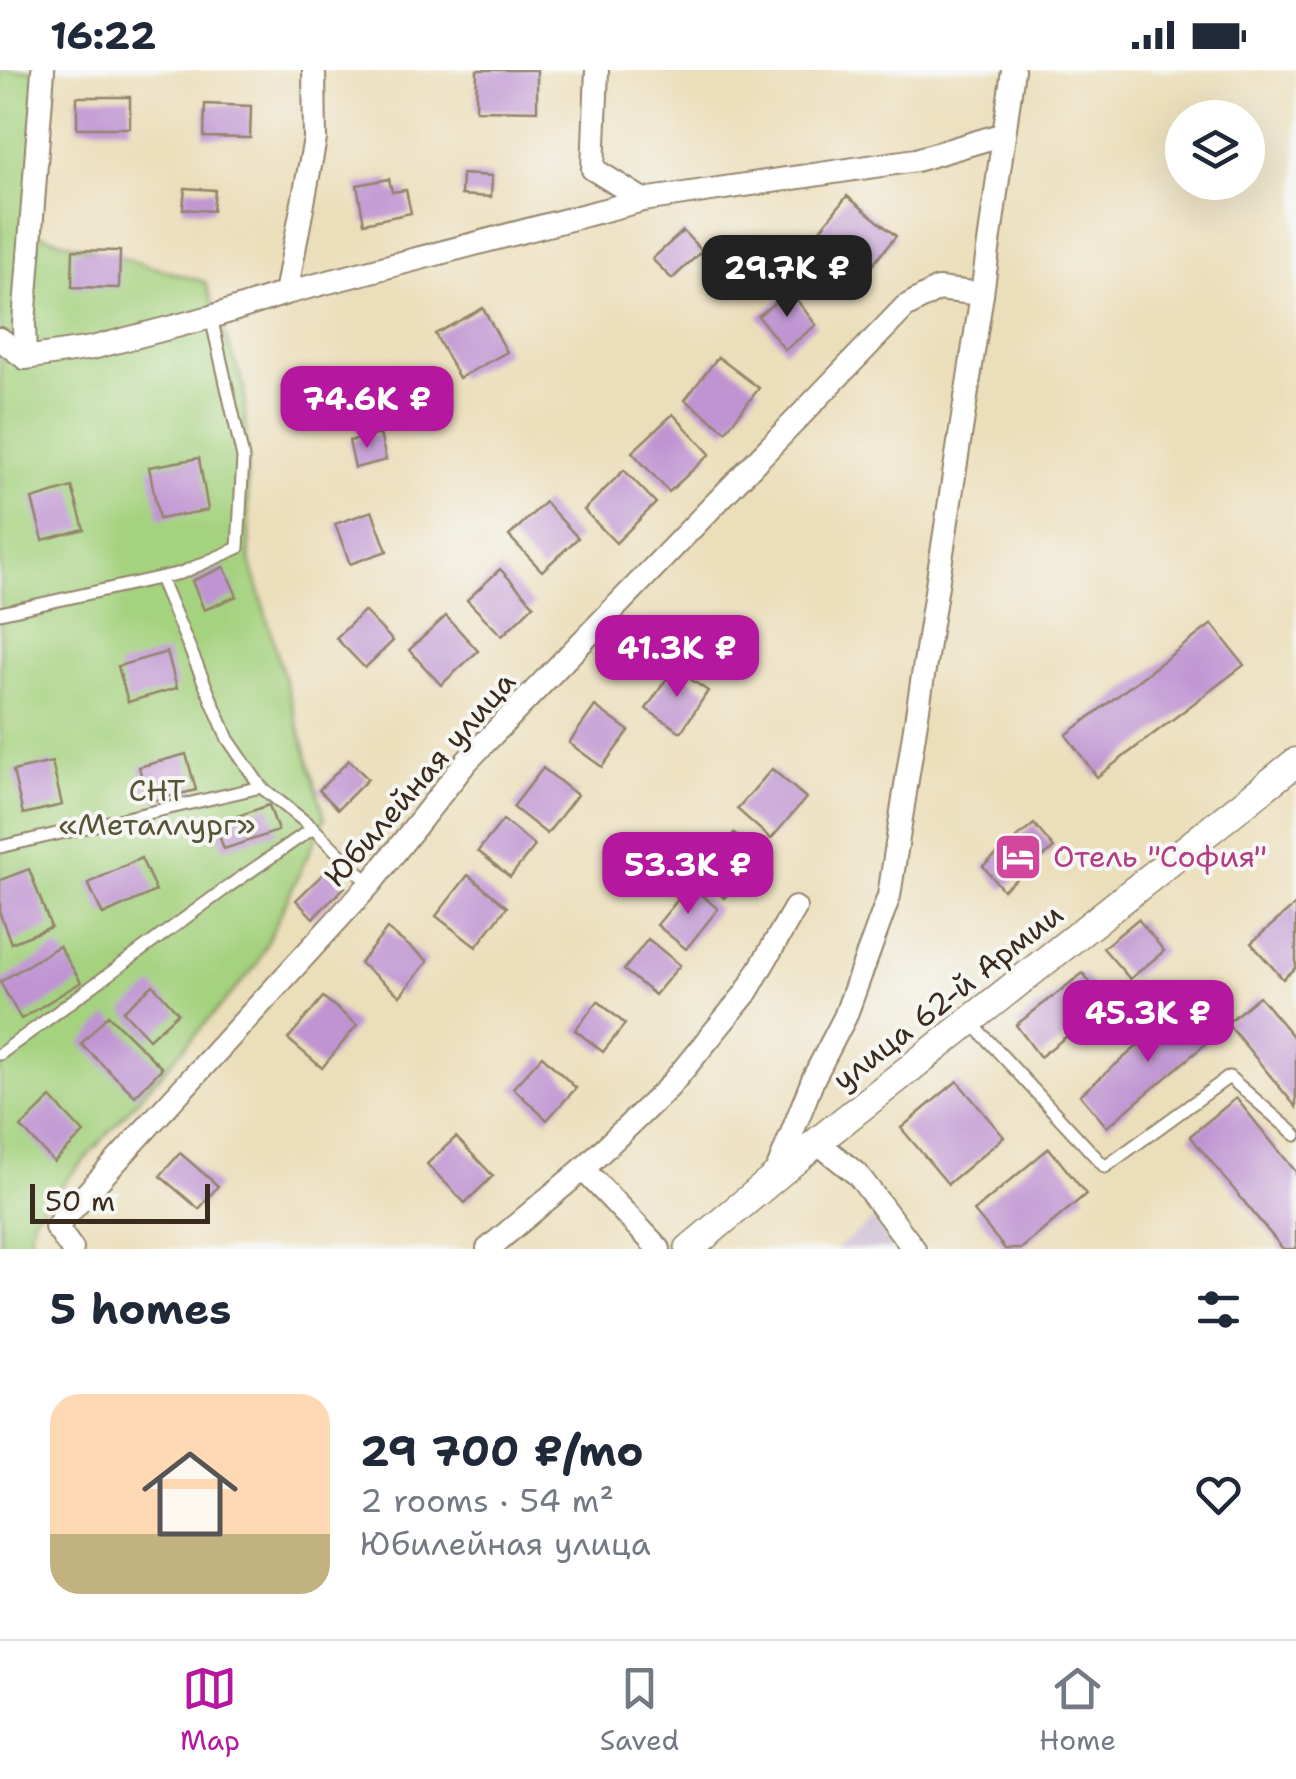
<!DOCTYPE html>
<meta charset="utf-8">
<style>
:root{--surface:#fff;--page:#f6f6f7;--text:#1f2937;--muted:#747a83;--line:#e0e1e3;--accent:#b5179e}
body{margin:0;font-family:"Shantell Sans",sans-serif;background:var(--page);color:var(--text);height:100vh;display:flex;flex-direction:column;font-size:38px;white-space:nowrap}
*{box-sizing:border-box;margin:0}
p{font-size:32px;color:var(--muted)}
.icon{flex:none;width:55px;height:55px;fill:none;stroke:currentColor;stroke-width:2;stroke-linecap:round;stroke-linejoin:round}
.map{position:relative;height:1179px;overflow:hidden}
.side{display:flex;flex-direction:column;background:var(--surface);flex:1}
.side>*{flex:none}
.tools{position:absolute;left:1165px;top:30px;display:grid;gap:20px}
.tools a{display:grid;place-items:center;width:100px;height:100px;border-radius:50%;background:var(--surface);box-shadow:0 10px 40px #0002;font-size:50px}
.scale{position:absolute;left:30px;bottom:25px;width:180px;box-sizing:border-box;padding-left:10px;border:5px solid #3b2a1e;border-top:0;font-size:28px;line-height:35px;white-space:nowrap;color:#3b2a1e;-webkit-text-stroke:8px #f6f6f2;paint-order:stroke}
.price{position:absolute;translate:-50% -85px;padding:0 22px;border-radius:20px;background:var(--accent);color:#fff;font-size:32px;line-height:65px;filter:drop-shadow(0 2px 5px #0008)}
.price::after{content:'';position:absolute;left:50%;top:60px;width:30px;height:22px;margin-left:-15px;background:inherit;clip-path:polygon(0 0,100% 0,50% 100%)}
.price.active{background:#222;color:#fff}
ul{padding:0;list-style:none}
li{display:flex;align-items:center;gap:30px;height:250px;padding:0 50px}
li+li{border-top:2px solid var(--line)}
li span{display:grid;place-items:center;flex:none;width:280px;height:200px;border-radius:30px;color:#555}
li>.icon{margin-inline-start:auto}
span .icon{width:120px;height:120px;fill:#fffc;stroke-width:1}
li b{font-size:42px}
h2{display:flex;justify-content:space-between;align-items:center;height:120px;padding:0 50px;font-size:42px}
.status{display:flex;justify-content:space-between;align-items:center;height:70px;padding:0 50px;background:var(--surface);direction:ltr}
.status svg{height:28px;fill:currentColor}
.dock{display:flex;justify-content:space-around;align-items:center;height:140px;border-top:2px solid var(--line);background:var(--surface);font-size:28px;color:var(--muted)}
.dock a{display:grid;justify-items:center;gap:5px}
.dock .active{color:var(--accent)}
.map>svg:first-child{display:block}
</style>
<div class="status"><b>16:22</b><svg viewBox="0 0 49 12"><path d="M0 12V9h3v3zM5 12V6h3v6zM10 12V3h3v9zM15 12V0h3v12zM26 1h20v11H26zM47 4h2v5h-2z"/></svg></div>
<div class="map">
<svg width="1296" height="1179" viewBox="0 0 1296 1179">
<rect width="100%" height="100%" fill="#f6f6f2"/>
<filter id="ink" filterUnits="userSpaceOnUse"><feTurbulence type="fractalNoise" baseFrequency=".01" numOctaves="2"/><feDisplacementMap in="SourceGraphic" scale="20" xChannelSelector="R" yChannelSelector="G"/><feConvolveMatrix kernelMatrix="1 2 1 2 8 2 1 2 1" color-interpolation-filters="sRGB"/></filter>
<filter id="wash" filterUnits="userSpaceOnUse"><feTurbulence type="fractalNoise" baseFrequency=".0048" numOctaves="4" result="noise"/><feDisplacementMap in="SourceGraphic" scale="40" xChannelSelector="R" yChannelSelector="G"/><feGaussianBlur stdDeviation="2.25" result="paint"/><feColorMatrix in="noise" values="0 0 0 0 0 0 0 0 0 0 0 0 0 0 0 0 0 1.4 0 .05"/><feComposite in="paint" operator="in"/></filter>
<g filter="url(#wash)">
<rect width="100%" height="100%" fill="#ebdeba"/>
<!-- industrial -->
<polygon fill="#ccbed3" points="874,1149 892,1179 836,1179"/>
<!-- green -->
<polygon fill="#a5d27f" stroke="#707e4e" stroke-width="2.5" points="0,0 54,0 53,35 37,164 205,212 244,316 250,490 325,748 256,896 33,1148 28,1179 0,1179"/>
<g id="blocks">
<!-- building -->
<g fill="#c094d2">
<polygon points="477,0 537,0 537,41 476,40"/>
<rect x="77" y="27" width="53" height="31"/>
<polygon points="205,34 251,36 250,68 204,67"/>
<polygon points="462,104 492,106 491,127 461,125"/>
<polygon points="389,109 392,122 406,120 411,143 364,153 357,115"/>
<polygon points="185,118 215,120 213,141 183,139"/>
<polygon points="847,126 896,166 860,210 811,171"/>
<polygon points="683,161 702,181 672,209 652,189"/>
<polygon points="73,180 120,181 119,218 72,217"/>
<polygon points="790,221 816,255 785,280 758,246"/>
<polygon points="483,238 507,282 459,308 435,264"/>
<polygon points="718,287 759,318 726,361 685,330"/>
<polygon points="429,304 444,336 395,359 380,326"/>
<polygon points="673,344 710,384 669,422 632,382"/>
<polygon points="380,364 386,390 355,398 349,371"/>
<polygon points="199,388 208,440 159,449 149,397"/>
<polygon points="624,400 656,433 616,473 584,440"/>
<polygon points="72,417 84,459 43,470 32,429"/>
<polygon points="545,432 578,468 542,501 509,466"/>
<polygon points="372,441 387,481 350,494 335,454"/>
<polygon points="224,497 237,526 204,540 192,511"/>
<polygon points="500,499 534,535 502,566 467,530"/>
<polygon points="364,541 393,571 365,598 336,568"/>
<polygon points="446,546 478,581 441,615 409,580"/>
<polygon points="1212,554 1244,595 1097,707 1066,665"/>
<polygon points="167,582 177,618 128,632 118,596"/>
<polygon points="674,598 708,621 681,662 646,639"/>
<polygon points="595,636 629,661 602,697 569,673"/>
<polygon points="186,684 196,720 148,732 139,697"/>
<polygon points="349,690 368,709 338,739 319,720"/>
<polygon points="52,692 62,735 23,744 13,701"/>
<polygon points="543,698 577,725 547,764 513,737"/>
<polygon points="772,699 806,728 771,769 737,739"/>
<polygon points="269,735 278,761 224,779 215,754"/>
<polygon points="503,750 535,776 510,807 478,781"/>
<polygon points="1034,754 1054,778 1003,820 983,796"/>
<polygon points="734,763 761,788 724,828 697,803"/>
<polygon points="141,788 156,821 103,845 88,813"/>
<polygon points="29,799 51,857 11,873 0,844 0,810"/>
<polygon points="328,799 345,817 313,848 296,830"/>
<polygon points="468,805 507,837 476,877 436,846"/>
<polygon points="690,815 718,839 686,879 657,855"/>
<polygon points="1296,834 1296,898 1283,909 1251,873"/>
<polygon points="1138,849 1164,881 1130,909 1103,878"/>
<polygon points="387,859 428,891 400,926 360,893"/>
<polygon points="648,869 680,895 655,925 624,900"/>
<polygon points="59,876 81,912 21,949 0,912"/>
<polygon points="1083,903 1107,935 1040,987 1016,955"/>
<polygon points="153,915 178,943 149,969 123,941"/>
<polygon points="1259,926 1296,970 1296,1037 1227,953"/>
<polygon points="323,927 357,955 322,998 288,969"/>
<polygon points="598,931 625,954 603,982 575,960"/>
<polygon points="1188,933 1216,965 1107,1057 1080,1025"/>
<polygon points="108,945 162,998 135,1026 81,974"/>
<polygon points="542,986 576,1018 547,1050 513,1018"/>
<polygon points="957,1011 1004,1067 948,1114 901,1058"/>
<polygon points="51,1028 84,1063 54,1092 21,1057"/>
<polygon points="1236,1028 1296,1102 1296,1179 1283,1179 1190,1066"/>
<polygon points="456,1067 493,1106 465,1133 427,1094"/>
<polygon points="1049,1078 1086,1124 1021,1179 1005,1179 974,1141"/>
<polygon points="180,1083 218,1116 199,1139 160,1106"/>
</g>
</g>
</g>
<g filter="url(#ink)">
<use href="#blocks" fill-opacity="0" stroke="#93846c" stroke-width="2.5"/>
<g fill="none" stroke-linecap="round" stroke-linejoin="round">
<!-- service casing -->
<g stroke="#93846c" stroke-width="15">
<g id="service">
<polyline points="160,508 228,669 261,717 313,758 370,814"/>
<polyline points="0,543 181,503 238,478 243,388 211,247"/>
<polyline points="0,777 261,717"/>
<polyline points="970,951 1105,1097 1229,1007 1296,1065"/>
<polyline points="0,984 229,816 313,758"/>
</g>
</g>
<!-- minor casing -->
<g stroke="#93846c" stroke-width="26">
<g id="minor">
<polyline points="597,0 593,99 643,130"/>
<polyline points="286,223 315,69 314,0"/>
<polyline points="0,269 25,288 92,278 211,247 286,223 643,130 916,90 1004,64"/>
<polyline points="25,288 24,253 43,0"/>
<polyline points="817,1072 858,1105 914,1179"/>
<polyline points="583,1099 669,1017 746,923 795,838"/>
<polyline points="775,1106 814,1007 845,947 889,826 982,224 1013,0"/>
<polyline points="72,1179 56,1157 370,814 467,691 905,237 938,219 982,224"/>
<polyline points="488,1179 583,1099 659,1179"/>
</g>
</g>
<!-- tertiary casing -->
<g stroke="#93846c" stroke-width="31">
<polyline id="tertiary" points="689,1179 817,1072 1296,692"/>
</g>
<!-- service -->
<use href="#service" stroke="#fff" stroke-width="11"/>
<!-- minor -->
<use href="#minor" stroke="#fff" stroke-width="22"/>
<!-- tertiary -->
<use href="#tertiary" stroke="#fff" stroke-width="28"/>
</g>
</g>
<!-- icons -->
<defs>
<g id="hotel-square" transform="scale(2.5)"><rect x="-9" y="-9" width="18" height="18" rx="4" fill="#d1479c" stroke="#f6f6f2"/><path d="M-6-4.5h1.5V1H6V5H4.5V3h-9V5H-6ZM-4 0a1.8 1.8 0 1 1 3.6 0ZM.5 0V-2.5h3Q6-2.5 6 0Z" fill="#fff"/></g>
</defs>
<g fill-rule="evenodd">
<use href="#hotel-square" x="1018" y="787"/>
</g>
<g text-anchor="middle" stroke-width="8" stroke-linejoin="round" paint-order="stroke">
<!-- street labels -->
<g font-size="30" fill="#3b2a1e" stroke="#f6f6f2">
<text transform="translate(420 709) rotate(-49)" y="10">Юбилейная улица</text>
<text transform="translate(948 927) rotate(-38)" y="10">улица 62-й Армии</text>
</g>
<!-- park labels -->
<g font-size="30" fill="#565436" stroke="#f6f6f2">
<text x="157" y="731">СНТ<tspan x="157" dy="34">«Металлург»</tspan></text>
</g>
<!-- hotel labels -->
<g font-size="30" fill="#b23c85" stroke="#f6f6f2" text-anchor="start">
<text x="1053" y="797">Отель "София"</text>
</g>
</g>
</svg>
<div class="tools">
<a><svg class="icon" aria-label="layers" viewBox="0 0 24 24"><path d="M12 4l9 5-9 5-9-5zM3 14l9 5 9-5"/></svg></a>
</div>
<div class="scale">50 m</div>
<b class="price active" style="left:787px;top:250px">29.7K ₽</b>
<b class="price" style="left:367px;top:381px">74.6K ₽</b>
<b class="price" style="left:677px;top:630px">41.3K ₽</b>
<b class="price" style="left:688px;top:847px">53.3K ₽</b>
<b class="price" style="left:1148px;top:995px">45.3K ₽</b>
</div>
<section class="side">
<h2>5 homes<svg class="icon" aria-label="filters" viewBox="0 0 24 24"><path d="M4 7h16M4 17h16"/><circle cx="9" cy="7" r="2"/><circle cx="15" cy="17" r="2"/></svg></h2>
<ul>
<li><span style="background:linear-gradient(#ffd9b3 70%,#c2b280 0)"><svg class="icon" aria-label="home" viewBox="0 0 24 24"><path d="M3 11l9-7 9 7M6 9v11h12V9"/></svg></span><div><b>29 700 ₽/mo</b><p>2 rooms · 54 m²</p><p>Юбилейная улица</p></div><svg class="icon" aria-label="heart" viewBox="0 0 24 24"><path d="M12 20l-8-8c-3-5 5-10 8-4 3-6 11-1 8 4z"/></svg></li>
</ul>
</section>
<nav class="dock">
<a class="active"><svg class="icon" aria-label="map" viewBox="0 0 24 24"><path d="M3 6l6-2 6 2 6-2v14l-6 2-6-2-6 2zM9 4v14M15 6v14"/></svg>Map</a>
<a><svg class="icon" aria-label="saved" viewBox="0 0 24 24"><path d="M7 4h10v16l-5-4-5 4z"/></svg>Saved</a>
<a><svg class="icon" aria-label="home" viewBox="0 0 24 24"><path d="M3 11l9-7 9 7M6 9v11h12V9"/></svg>Home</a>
</nav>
